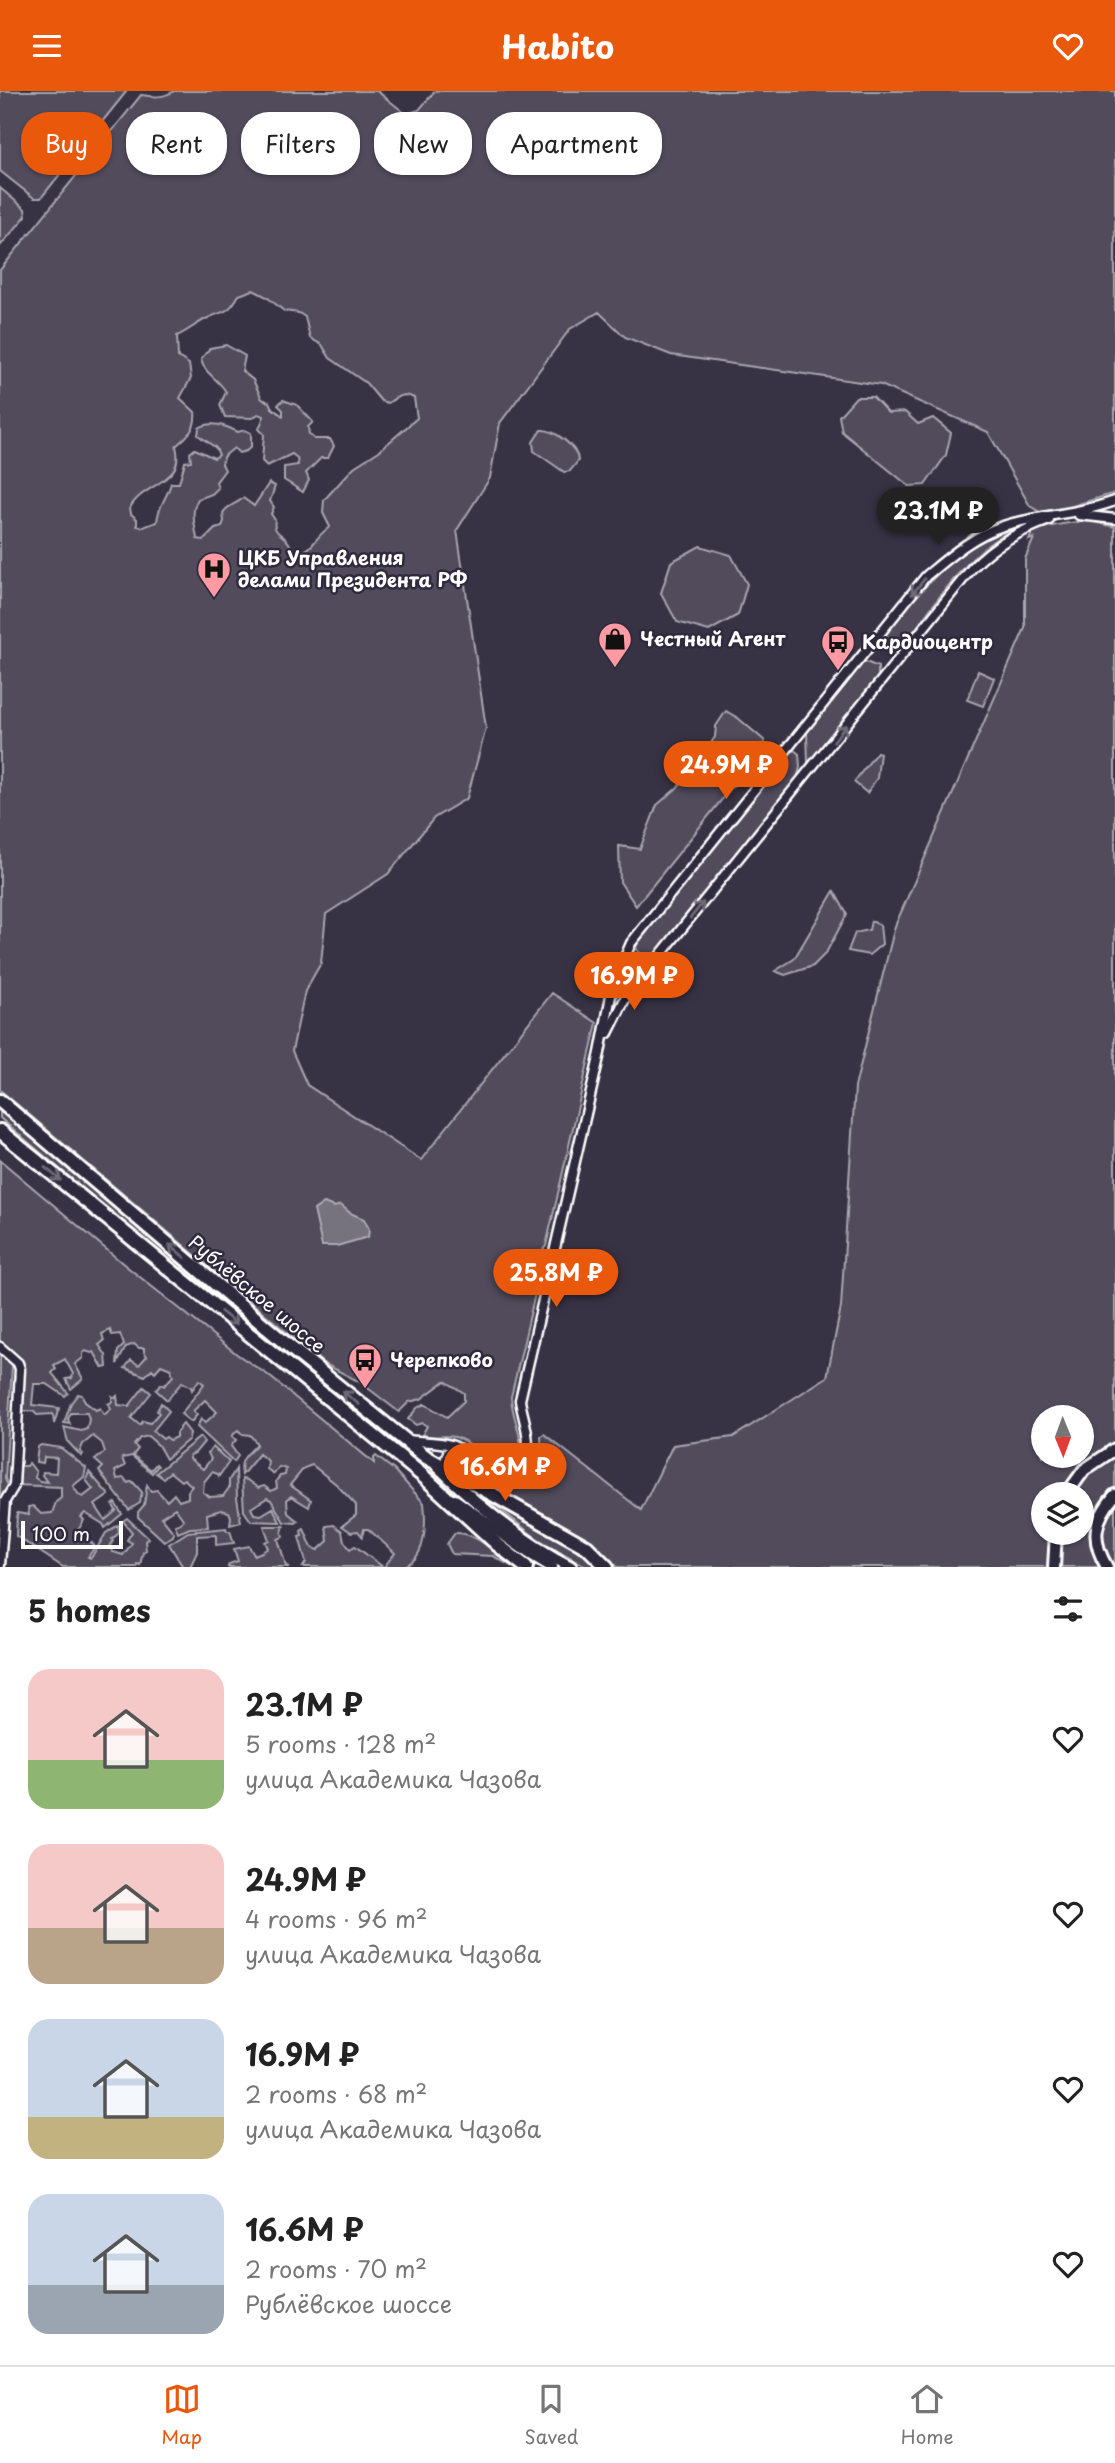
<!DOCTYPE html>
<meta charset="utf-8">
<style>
:root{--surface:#fff;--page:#f2f2f2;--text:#222;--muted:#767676;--line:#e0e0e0;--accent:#ea580c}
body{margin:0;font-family:"Playpen Sans",sans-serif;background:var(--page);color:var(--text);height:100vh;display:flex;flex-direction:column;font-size:26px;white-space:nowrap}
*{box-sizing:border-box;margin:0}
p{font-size:23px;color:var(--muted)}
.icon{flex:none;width:38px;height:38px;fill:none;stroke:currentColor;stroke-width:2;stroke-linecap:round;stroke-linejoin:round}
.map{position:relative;height:1476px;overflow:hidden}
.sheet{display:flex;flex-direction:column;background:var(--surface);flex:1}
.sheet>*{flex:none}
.banner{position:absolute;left:21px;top:21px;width:700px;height:63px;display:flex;gap:14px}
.needle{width:46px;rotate:179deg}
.buttons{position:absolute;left:1031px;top:1314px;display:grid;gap:14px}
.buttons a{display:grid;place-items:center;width:63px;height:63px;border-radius:50%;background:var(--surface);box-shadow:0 2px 5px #0004;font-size:35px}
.scale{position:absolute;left:21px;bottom:18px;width:102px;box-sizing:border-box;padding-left:7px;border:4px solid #fff;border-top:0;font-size:19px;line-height:24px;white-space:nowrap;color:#fff;-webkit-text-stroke:5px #2f2a3d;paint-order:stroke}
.price{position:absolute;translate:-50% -60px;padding:0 16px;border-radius:24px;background:var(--accent);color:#fff;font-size:23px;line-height:46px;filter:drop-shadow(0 2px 4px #0008)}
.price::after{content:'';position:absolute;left:50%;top:42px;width:21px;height:16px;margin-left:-10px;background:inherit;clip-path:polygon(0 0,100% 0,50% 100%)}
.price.active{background:#222;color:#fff}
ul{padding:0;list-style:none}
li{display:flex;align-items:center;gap:21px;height:175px;padding:0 28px}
li span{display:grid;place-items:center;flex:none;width:196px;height:140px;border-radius:21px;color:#555}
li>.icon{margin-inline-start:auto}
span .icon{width:84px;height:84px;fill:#fffc;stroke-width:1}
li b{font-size:30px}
h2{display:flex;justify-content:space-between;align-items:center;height:84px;padding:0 28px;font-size:30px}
.chip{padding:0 24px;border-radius:28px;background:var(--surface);box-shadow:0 2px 5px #0004;font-size:24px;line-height:63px}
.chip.active{background:var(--accent);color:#fff}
header{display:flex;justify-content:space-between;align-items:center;height:91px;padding:0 28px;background:var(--accent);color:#fff;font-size:32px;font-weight:700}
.tab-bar{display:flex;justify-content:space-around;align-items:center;height:98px;border-top:2px solid var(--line);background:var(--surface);font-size:19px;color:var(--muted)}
.tab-bar a{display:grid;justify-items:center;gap:4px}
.tab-bar .active{color:var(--accent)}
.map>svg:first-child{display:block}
</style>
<header><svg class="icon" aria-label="menu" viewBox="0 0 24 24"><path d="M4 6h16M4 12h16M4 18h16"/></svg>Habito<svg class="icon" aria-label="heart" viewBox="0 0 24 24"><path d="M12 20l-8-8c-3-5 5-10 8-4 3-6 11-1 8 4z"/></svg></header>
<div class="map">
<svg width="1115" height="1476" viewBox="0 0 1115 1476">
<rect width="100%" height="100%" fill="#373345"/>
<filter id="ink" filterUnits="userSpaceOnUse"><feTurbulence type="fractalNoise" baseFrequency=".0143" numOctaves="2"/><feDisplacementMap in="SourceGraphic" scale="14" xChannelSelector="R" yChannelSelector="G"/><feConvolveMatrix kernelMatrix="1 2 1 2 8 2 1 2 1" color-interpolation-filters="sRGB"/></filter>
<g filter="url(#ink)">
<!-- green -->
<g fill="#514c5c" stroke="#a8a6ae" stroke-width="2" fill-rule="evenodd">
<polygon points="0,0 125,0 126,1 41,107 34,107 0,80"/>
<path d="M174,0H377L406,23L419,19L435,0H1115V402L1072,415L1040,421L1030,415L988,341L881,294L671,264L625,246L599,221L570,238L500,332L490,387L457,439L486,637L467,707L434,727L388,783L326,823L321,872L305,900L292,960L307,994L421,1069L552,902L597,932L546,1155L542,1160L540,1181L511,1306C512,1325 521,1340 521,1358L510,1371C486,1372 476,1352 455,1346C446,1344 435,1347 422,1344L427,1335L422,1332L416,1334L408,1328L417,1317L424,1313L447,1326L464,1310V1302L445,1290L421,1308L409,1311L399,1321L360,1291L323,1272L0,999V179L141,4C153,6 164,7 174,0ZM253,199L267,206L284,220L299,222L305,226L310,247L322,254L330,267L366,292L381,310L388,312C397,306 403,301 414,307L417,327L379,360L354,376L324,409L323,422L330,436C311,448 318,458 293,463C291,459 291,455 289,452C283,442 272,443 275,429L271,423L274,416L270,410L275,395L269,392L254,415L243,407C236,414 227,414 223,422L224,430L222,436L215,438L204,449L197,448C195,433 190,421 198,408L212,403L218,397L216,391L225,379L222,373L223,366L234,357L239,362L246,360L251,356V342L245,339L238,341C226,335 211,329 199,337L198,344L216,357L219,364L214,367L195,358L190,362L191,370L185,371L179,392H171C167,408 158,414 157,431L143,436L137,435V428L131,423L130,417C143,391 186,393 176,355C187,345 197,338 195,321L180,307L191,287L189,273L178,266L177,245C188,240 197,232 208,227C225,219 228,223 239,204Z"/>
<polygon points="0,97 25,118 26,125 0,155"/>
<path d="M226,254L245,265L242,280L253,289L262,308L269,311L272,317L283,325V319L278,314L283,309L297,314L313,331L308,336L309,343L314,348H330L334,355L328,367H321L306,382L309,389L303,401L284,389V376L298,374L297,367L292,363L267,375L262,370L264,343L259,338L264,325L258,323L253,327L225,326L220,314L226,301C220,289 203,282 201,268L210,257Z"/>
<polygon points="856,306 873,306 888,322 905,321 918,333 933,327 951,342 946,364 925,394 909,395 842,341 839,325"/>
<path d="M541,339C554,338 578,356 578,370L570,380L564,381L534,360L533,351Z"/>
<path d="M1090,430L1115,436V1353C1091,1365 1073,1379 1061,1403L1043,1404V1442H1052L1050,1476H618L593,1454L466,1383L448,1370L453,1367C465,1375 478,1386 492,1390C510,1394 533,1385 540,1367C543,1360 541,1352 541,1345L544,1343L641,1419L673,1354L733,1346L827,1286L841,1216L855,996L895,835L1025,537V468L1034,447L1029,449L1033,440C1052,434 1070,431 1090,430ZM1043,1326H1082V1365H1043Z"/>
<path d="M1022,433L1023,435C973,450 935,514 904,553L893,556L888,553L885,543C928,491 955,455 1022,433Z"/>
<polygon points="700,455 731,464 747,493 738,524 709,540 677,531 661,502 671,471"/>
<polygon points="866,571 878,576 878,587 811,671 808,671 807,642 809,637 860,573"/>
<polygon points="978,580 994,587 983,615 967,609"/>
<polygon points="726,620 738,627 765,650 749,675 636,815 620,791 619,755 640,758 657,714 677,697 697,673 715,646 716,635"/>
<polygon points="793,658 799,663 800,676 797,688 654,865 648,867 642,866 636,857 638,851"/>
<polygon points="877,661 880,662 877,687 867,702 854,691"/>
<polygon points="834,800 847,823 826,862 813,875 785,884 775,880 794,868"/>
<polygon points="871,830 880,834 882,853 869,864 848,860 855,842 869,839"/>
<polygon points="0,1016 295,1269 120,1129 0,1027"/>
<path d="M0,1069L126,1175L238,1264L268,1284L374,1372V1367L376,1365L394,1379L424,1412C426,1432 427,1470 401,1476C396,1476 389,1476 384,1476L395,1462L368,1438H364L362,1445L358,1440L351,1441L342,1435L356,1424V1414L336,1393L312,1374L304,1377L290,1394L311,1409L309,1416L291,1405L287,1409L288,1422L298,1430L296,1432L284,1431L271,1409L267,1407L251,1417L254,1423L261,1424L273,1417L280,1431L251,1430L244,1420L242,1388L247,1389L258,1397L264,1395L271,1400L277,1397L276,1390L280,1385L285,1384L286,1378L279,1376L274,1383L267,1378L268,1370L259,1363L242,1384C239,1368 245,1366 257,1353L250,1344L242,1343L238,1339L232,1345L236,1349L231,1355L238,1365L234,1371L197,1336L201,1328L205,1332L217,1321L205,1309L193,1320L197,1324L191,1331L181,1323L204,1293L199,1289L192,1299L191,1296L182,1291L167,1309L156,1299L161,1293L164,1295L173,1285L171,1278L161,1274L155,1281L152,1278L145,1285L125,1277L131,1269L139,1274L147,1265L144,1261V1257H139L134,1253L126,1256L117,1273L118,1260L124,1254L120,1243L112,1244L110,1239L102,1243L104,1250L99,1254L106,1264L107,1276L103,1277L94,1261L91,1262L86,1260L83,1262V1267L75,1273L83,1288L71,1298L66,1288L72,1287L73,1283L65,1268L54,1274L56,1278L52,1282L68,1302L65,1305L47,1293H34L32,1314L59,1317L54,1333L53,1323L37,1324L33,1320H22L25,1274L12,1275L5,1388L9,1397L0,1410Z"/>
<polygon points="144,1296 151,1302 131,1327 140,1334 143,1330 150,1332 159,1322 157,1320 161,1312 169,1320 153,1340 163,1348 166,1346 170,1349 176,1346 176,1342 183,1333 190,1342 189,1348 166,1368 158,1354 148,1345 140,1347 134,1354 138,1358 133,1364 151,1379 156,1373 158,1375 152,1382 132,1365 122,1367 125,1375 115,1380 117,1388 124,1387 128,1392 132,1390 142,1401 140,1412 129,1419 99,1380 103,1376 95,1369 105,1361 102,1352 93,1345 83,1353 80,1360 83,1363 81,1365 68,1351 64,1336 81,1340 87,1338 89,1328 87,1322 71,1322 68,1328 70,1333 64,1332 71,1312 78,1303 82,1304 85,1311 96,1319 100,1317 104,1324 111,1318 108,1313 112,1311 112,1305 115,1307 117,1305 118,1314 129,1315"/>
<polygon points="200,1346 204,1351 195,1362 190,1364 190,1368 203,1378 211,1368 208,1362 213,1356 229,1371 219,1385 218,1383 212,1381 204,1391 203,1401 210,1406 223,1405 229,1397 229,1389 236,1378 237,1407 241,1431 230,1434 231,1426 229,1421 221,1419 207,1423 208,1436 190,1437 178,1442 175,1434 181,1432 183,1428 175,1417 161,1426 174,1442 173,1445 164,1450 138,1426 138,1421 144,1414 147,1394 151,1400 157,1399 167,1410 174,1403 179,1410 188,1407 188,1400 192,1395 184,1388 181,1390 170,1381 163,1387 156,1382"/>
<polygon points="41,1354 61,1357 86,1377 84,1386 73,1395 79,1404 83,1406 93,1398 86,1389 89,1381 109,1404 95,1414 105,1429 116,1420 113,1414 115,1412 122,1423 105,1437 103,1433 85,1422 81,1426 84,1429 76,1443 92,1452 95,1456 88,1466 91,1467 106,1442 118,1434 119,1442 112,1448 113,1450 110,1455 113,1461 123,1464 132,1452 127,1449 132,1441 123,1430 127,1427 148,1447 145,1450 146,1459 143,1461 140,1474 137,1473 136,1476 63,1476 16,1445 17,1422 29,1424 28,1416 33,1415 41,1423 52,1422 56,1411 61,1407 61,1396 18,1394 19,1375 27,1375 29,1372 36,1381 35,1387 40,1390 47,1391 42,1384 43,1381 56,1382 57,1367 44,1366 43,1372 36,1371 38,1356"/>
<polygon points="1115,1362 1115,1398 1100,1419 1102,1476 1058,1476 1060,1442 1082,1442 1082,1404 1070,1403 1079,1389"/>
<polygon points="485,1406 581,1457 604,1476 588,1476 554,1457 535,1446"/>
<path d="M1115,1410V1476H1111C1095,1448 1100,1437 1115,1410Z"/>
<polygon points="334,1434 342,1440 344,1450 350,1458 355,1455 383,1476 303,1476 306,1471 299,1446 302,1445 301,1440 304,1438 312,1457 318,1459 328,1450 326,1435"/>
<polygon points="264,1435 284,1435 282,1441 283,1446 278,1448 286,1475 289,1476 228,1476 229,1473 238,1470 234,1458 249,1455 254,1464 262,1461 268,1457 265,1451 269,1449"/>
<polygon points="226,1437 227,1440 230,1440 234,1452 216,1454 216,1444 197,1445 197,1461 190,1476 183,1476 169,1453 188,1441"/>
<path d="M455,1442C475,1440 497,1464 513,1476L493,1465L452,1463L447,1453Z"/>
</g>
<!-- water -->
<polygon fill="#76737f" stroke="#adabb2" stroke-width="2" points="324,1112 334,1116 341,1114 350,1122 364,1128 369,1138 368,1146 337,1155 322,1155 314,1119"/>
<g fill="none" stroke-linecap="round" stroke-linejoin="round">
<!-- minor casing -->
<g stroke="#fff" stroke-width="13">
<g id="minor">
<polyline points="1079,424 1115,428"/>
<path d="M608,942L625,908L972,477C995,453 1018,441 1049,429"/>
<polyline points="0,1256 18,1272 20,1278 14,1395 5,1410 0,1474"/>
<path d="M407,1349C421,1351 437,1350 451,1354C464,1358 475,1371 488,1377C495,1380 503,1379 510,1377C541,1366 523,1332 520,1309L600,962L613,894L631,852L926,485C949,466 974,444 1003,435C1041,423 1077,424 1115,410"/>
<polyline points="448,1378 445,1371 448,1361 459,1358"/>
</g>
</g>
<!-- secondary casing -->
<g stroke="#fff" stroke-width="16">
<g id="secondary">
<path d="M437,1375C476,1413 523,1451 571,1476"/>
<polyline points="1066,1404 1084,1379 1115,1358"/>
<polyline points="455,1409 529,1462 552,1476"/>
<polyline points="1054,1476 1056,1442"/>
<path d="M1107,1476C1090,1448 1094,1429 1115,1404"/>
</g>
</g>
<!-- primary casing -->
<g stroke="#fff" stroke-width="18">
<g id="primary">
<polyline points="0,1010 292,1258 426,1366 587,1456 607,1476"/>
<polyline points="0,1040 422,1384 498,1454 526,1476"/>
</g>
</g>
<!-- minor -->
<use href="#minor" stroke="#2f2a3d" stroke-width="8"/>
<!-- secondary -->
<use href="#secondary" stroke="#2f2a3d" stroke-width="10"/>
<!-- primary -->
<use href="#primary" stroke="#2f2a3d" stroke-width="12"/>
</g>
<!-- one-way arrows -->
<defs><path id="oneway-shaft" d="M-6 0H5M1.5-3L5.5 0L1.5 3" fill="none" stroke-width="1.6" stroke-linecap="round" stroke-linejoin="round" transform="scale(1.75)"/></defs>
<g stroke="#6d6a77">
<use href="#oneway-shaft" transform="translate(918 496) rotate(129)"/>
<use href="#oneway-shaft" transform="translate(840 642) rotate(-52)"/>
<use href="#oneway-shaft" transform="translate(697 819) rotate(-51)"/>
<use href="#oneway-shaft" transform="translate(53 1083) rotate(39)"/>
<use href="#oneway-shaft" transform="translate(177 1160) rotate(-140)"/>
<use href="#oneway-shaft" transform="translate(229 1227) rotate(39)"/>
<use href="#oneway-shaft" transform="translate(351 1307) rotate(-141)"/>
</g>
</g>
<!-- icons -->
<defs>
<g id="hospital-pin" transform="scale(1.75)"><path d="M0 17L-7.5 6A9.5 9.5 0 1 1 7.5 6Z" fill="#ff9aa2" stroke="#2f2a3d"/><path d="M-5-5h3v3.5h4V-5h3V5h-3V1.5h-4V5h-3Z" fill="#111"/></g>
<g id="shop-pin" transform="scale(1.75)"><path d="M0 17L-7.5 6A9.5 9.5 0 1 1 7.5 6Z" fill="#ff9aa2" stroke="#2f2a3d"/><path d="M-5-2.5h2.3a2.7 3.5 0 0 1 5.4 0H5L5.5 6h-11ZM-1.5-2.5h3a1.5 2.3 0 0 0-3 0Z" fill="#111"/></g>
<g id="bus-pin" transform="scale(1.75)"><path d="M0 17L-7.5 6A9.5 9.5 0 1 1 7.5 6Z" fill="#ff9aa2" stroke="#2f2a3d"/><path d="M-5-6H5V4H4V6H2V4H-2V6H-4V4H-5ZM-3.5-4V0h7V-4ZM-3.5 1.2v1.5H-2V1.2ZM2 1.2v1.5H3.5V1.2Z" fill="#111"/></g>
</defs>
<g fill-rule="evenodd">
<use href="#hospital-pin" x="214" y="478"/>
<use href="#shop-pin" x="615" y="548"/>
<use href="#bus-pin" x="838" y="551"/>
<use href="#bus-pin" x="365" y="1269"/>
</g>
<g text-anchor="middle" stroke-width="5" stroke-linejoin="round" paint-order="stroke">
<!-- poi labels -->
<g font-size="19" font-weight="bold" fill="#fff" stroke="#2f2a3d" text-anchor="start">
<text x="238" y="474">ЦКБ Управления<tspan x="238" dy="22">делами Президента РФ</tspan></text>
<text x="640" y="555">Честный Агент</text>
<text x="862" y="558">Кардиоцентр</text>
<text x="390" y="1276">Черепково</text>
</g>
<!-- street labels -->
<g font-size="19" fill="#fff" stroke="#2f2a3d">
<text transform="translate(257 1203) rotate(40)" y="7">Рублёвское шоссе</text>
</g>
</g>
</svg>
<div class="buttons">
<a><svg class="needle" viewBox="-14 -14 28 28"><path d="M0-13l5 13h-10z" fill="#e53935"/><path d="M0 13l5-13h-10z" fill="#767676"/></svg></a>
<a><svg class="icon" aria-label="layers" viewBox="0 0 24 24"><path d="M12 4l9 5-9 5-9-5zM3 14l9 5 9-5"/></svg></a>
</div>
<div class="scale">100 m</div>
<b class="price active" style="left:938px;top:456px">23.1M ₽</b>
<b class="price" style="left:726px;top:710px">24.9M ₽</b>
<b class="price" style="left:634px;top:921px">16.9M ₽</b>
<b class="price" style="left:556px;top:1218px">25.8M ₽</b>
<b class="price" style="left:505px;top:1412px">16.6M ₽</b>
<div class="banner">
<a class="chip active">Buy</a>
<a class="chip">Rent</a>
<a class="chip">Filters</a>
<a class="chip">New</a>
<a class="chip">Apartment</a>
</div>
</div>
<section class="sheet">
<h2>5 homes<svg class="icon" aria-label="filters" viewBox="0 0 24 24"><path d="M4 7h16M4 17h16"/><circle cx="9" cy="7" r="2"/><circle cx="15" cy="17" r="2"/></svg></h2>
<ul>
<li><span style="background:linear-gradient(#f6c9c9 65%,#8fb573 0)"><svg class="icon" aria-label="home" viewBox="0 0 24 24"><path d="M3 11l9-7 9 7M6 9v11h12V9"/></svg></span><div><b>23.1M ₽</b><p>5 rooms · 128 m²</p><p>улица Академика Чазова</p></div><svg class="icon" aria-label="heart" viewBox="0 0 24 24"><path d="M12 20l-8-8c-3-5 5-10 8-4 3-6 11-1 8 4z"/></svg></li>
<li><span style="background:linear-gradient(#f6c9c9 60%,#b9a48a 0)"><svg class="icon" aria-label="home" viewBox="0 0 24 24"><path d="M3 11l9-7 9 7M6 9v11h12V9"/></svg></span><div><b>24.9M ₽</b><p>4 rooms · 96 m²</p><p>улица Академика Чазова</p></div><svg class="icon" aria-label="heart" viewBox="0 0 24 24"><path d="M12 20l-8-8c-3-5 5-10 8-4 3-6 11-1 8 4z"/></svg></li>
<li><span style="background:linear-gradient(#c9d6e8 70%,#c2b280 0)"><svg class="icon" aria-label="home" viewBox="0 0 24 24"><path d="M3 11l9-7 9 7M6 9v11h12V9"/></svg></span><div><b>16.9M ₽</b><p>2 rooms · 68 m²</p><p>улица Академика Чазова</p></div><svg class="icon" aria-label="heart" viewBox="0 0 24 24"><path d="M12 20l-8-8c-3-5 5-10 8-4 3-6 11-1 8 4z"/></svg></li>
<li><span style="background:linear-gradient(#c9d6e8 65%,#9aa5b1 0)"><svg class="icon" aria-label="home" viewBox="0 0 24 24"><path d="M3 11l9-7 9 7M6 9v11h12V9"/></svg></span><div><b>16.6M ₽</b><p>2 rooms · 70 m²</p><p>Рублёвское шоссе</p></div><svg class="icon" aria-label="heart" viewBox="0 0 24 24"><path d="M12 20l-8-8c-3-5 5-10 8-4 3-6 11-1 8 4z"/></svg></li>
</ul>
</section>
<nav class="tab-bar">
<a class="active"><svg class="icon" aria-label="map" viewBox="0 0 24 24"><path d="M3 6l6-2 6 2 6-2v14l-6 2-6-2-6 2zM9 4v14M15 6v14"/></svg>Map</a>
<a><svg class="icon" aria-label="saved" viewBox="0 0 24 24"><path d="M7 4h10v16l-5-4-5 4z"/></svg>Saved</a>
<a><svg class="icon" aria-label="home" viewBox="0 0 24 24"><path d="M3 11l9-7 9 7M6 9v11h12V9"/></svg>Home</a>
</nav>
